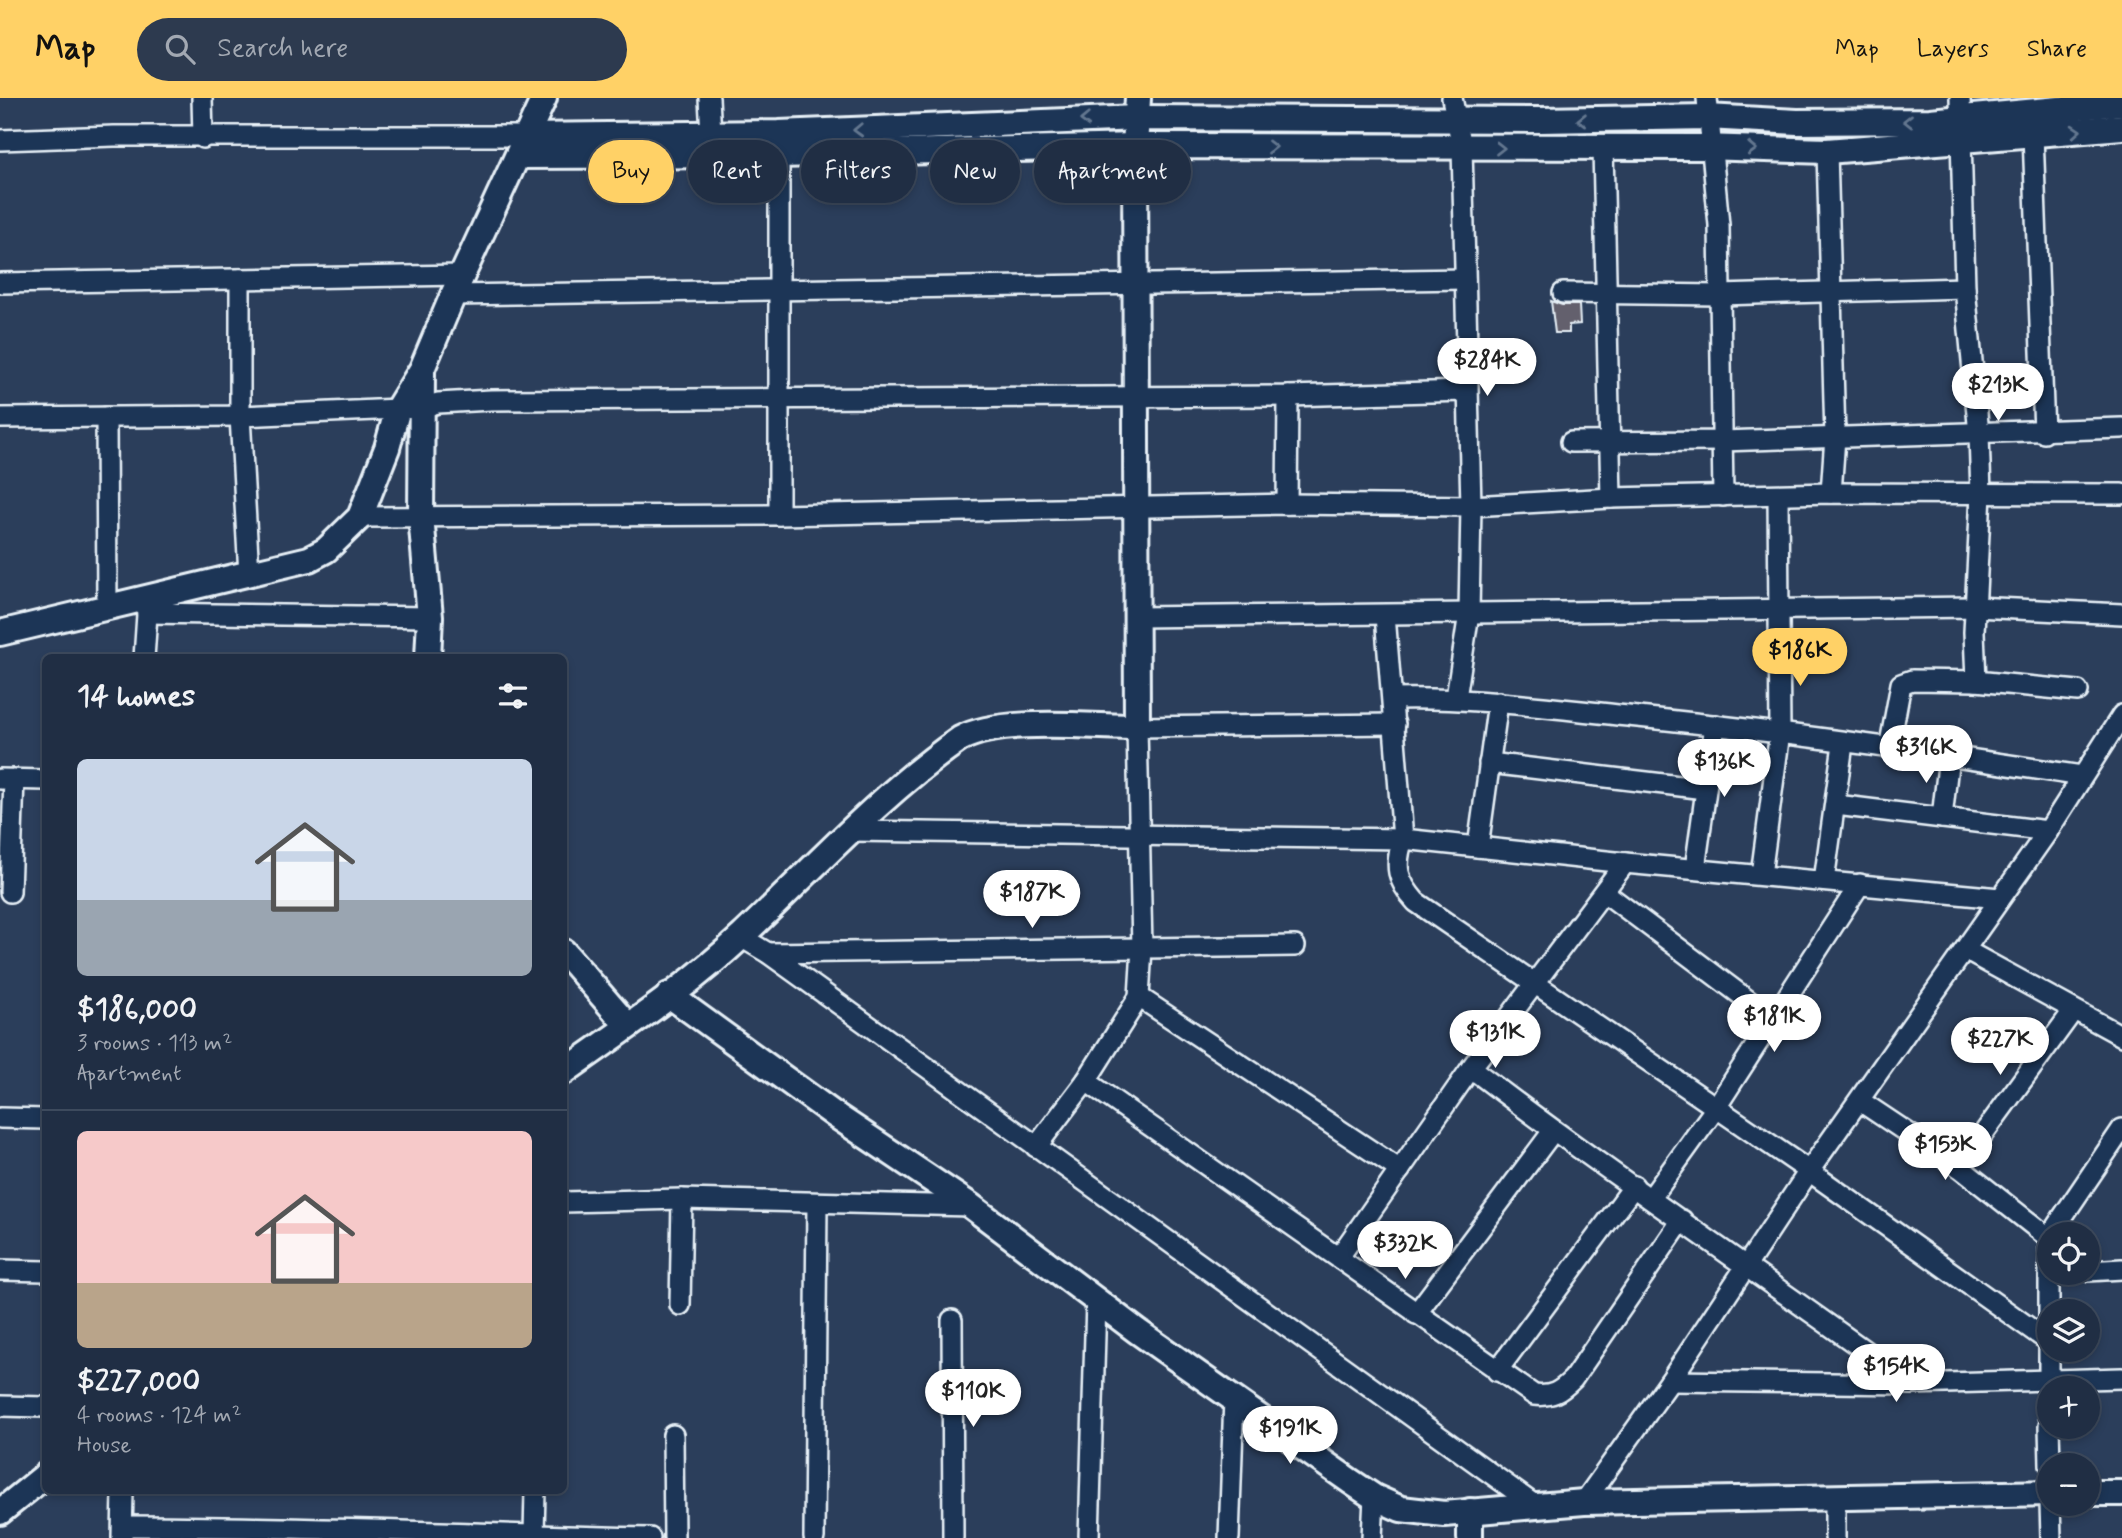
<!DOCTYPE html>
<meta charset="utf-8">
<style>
:root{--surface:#202e44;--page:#2d3a4f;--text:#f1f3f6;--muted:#a2a8b2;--line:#3d4a5d;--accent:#ffd166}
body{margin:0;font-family:Mynerve,sans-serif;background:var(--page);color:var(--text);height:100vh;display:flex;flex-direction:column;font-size:26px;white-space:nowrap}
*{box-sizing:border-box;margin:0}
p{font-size:23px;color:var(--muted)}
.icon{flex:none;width:38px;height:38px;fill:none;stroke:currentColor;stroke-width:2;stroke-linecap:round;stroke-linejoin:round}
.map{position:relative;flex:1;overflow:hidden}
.drawer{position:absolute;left:42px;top:556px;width:525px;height:840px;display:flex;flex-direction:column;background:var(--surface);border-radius:10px;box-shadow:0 4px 10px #0003,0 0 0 2px var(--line)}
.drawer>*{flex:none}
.guide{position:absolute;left:588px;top:42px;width:665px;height:63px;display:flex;gap:14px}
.buttons{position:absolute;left:2037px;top:1124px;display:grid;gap:14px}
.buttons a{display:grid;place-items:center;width:63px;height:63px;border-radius:50%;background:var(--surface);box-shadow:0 4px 10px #0003,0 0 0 2px var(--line);font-size:35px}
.price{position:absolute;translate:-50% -60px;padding:0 16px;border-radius:24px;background:#fff;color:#222;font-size:23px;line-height:46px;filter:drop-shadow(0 2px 4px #0008)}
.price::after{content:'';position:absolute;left:50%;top:42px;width:21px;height:16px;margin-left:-10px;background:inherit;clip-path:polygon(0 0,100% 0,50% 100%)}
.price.active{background:var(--accent);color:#111}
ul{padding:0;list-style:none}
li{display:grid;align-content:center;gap:14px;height:371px;padding:0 35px}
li+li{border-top:2px solid var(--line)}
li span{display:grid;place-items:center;height:217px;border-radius:10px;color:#555}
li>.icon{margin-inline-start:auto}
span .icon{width:126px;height:126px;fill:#fffc;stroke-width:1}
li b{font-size:30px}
h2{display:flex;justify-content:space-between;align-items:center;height:84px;padding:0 35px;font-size:30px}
.tag{padding:0 24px;border-radius:32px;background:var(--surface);box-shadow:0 4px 10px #0003,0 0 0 2px var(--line);font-size:24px;line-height:63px}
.tag.active{background:var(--accent);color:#111}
header{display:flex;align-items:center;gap:42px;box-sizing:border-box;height:98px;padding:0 35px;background:var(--accent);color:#111}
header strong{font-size:33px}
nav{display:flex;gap:38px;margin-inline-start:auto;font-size:24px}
.search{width:490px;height:63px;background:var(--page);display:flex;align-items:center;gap:18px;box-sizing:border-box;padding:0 24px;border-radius:38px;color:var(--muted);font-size:26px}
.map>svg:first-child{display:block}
</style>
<header>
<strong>Map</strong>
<div class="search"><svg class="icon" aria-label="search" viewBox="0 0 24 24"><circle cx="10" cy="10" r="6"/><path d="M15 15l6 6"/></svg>Search here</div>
<nav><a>Map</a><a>Layers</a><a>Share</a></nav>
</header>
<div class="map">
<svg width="2122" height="1440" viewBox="0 0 2122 1440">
<rect width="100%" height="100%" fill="#2b3e5b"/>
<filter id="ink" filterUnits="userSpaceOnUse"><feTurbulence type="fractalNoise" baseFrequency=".0143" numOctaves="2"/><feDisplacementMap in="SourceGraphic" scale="14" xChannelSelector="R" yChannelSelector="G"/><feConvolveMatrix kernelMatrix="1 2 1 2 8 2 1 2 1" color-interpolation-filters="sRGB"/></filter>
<g filter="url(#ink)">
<!-- building -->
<polygon fill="#63616d" stroke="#e8f1f8" stroke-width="2" points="1551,203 1562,207 1579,207 1580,226 1569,227 1569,235 1555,235"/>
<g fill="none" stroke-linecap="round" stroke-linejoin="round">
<!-- minor casing -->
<g stroke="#e8f1f8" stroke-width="24">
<g id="minor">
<polyline points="202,0 203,40"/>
<polyline points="709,0 711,36"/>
<polyline points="1452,0 1462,49 1471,408 1469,515 1456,600"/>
<polyline points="1707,0 1719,127 1723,398"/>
<polyline points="1960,0 1965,190 1979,336 1981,396 1974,534 1976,583 2078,593"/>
<polyline points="2033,36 2044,335"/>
<polyline points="0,42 114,38 526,38"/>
<polyline points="779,43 779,417"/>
<polyline points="1603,50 1611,400"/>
<polyline points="1827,53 1835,339 1831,395"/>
<polyline points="240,181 240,318 249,476"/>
<polyline points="0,185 462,177"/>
<polyline points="1563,195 1720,197 1965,190"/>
<polyline points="453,197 1465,181"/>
<polyline points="106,319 107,508"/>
<polyline points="0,320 240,318 421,310 438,305 491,302 1288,298 1466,293"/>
<polyline points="1571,344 1722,343 2122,330"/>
<polyline points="1287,406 1288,298"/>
<polyline points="360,419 779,417 1287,406 1471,408 1611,400 1831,395 2122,396"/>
<polyline points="147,515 430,519"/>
<path d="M1385,517L1403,741C1394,768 1397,783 1416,804L1809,1073L2048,1243"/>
<polyline points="1138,519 1975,509 2122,516"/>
<polyline points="144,560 148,502"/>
<path d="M1394,601C1473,599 1550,610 1628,618C1780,633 1931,655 2082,678"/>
<polyline points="1889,651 1901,586 1912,582 1976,583"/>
<polyline points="1489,665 1705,691"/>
<polyline points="0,681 46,682"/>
<polyline points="1836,707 2048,733"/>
<polyline points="1942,720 1949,658"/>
<polyline points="851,733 1403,741 1625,765 2000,800"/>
<polyline points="1478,749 1498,604"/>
<polyline points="1695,771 1715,627"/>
<polyline points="1761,777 1780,634 1778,398"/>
<polyline points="1824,783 1843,646"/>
<polyline points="10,794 14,681"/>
<polyline points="1604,794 1773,921"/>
<polyline points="741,839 768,855 1536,1408"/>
<polyline points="1965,852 2122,938"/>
<polyline points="768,855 1295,848"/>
<polyline points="1139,899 1400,1072"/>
<path d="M1471,970C1614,1080 1765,1179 1911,1286"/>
<path d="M1086,983L1534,1297C1552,1299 1560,1294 1573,1281L1682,1122"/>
<polyline points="1860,1003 1959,1069 2049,1140"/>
<polyline points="0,1020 46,1021"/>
<polyline points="1036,1049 1086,983 1139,899 1142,850 1137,629 1395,626"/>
<polyline points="1959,1069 2073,913"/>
<polyline points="1651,1100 1715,1011 1860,786"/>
<polyline points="564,1104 682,1101 971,1108"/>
<polyline points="2051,1136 2122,1031"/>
<polyline points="2049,1138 2049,1318"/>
<polyline points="1339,1159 1471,970 1625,765"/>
<polyline points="0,1172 46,1173"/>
<polyline points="2088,1173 2122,1171"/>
<polyline points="680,1207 682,1101"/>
<polyline points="1416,1216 1553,1033"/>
<polyline points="952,1222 953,1440"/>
<polyline points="1497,1273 1634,1088"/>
<polyline points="1670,1283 1911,1286 2122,1280"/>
<polyline points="0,1308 46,1309"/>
<polyline points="2049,1328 2050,1367"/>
<polyline points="673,1337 674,1440"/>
<polyline points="1835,1399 1835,1440"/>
<polyline points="1584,1404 1670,1283 1809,1073 2048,733 2122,617"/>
<polyline points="2050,1405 2051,1440"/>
<path d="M123,1428C298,1428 474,1436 650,1440"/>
<polyline points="534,1437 535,1393"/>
<polyline points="122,1439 123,1393"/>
<polyline points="814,1440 817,1106"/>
<polyline points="1089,1440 1096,1203"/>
<polyline points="1229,1440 1234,1300"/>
<polyline points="1372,1440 1374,1399"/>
</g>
</g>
<!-- tertiary casing -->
<g stroke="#e8f1f8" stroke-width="30">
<g id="tertiary">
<polyline points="526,38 779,35 1137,20 1541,22 1707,19 1797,24 1930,23 2122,5"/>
<polyline points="518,58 779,57 1135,48 1703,49 1827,53 2122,29"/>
<polyline points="422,275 421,418 430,519 428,560"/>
<polyline points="0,535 309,461 326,452 360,419 387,350 398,310 422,271 453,197 544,0"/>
<polyline points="564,854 628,928"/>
<polyline points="669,897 835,1017 971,1108 1137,1233 1350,1383 1374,1399 1401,1411 1444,1416 1584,1404 2049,1395"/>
<path d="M564,974C624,931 688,889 742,838C812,772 881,696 960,641C1000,619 1090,629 1137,629L1135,48L1138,0"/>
<polyline points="2088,1395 2122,1395"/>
<polyline points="0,1414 46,1377"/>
<polyline points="1470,1440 1470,1413"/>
</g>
</g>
<!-- minor -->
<use href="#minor" stroke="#1d3557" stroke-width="19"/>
<!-- tertiary -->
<use href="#tertiary" stroke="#1d3557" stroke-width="24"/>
</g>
<!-- one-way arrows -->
<defs><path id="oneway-chevron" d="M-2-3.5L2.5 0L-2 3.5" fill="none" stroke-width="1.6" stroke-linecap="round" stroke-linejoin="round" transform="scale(1.75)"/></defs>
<g stroke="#64778f">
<use href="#oneway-chevron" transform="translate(1085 22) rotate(178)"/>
<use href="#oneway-chevron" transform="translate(1582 22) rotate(179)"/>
<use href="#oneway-chevron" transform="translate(1908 23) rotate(180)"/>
<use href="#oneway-chevron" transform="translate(858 32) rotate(178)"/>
<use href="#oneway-chevron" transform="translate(2076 33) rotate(-4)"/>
<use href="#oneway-chevron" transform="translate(1272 49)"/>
<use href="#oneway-chevron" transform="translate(1500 50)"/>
<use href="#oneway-chevron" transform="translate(1752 51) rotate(2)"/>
</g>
</g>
</svg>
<div class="buttons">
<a><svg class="icon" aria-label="locate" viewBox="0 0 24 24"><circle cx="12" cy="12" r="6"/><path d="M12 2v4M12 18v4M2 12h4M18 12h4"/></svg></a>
<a><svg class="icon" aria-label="layers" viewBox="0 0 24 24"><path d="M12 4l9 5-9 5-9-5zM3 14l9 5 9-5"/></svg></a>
<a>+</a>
<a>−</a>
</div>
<b class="price" style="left:1487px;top:300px">$284K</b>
<b class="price" style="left:1998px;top:325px">$213K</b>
<b class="price active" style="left:1800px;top:590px">$186K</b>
<b class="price" style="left:1926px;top:687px">$316K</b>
<b class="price" style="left:1724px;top:701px">$136K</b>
<b class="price" style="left:1032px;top:832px">$187K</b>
<b class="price" style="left:1774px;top:956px">$181K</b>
<b class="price" style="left:1495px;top:972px">$131K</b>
<b class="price" style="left:2000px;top:979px">$227K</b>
<b class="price" style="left:1945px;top:1084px">$153K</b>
<b class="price" style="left:1405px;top:1183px">$332K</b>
<b class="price" style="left:1896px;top:1306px">$154K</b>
<b class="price" style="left:973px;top:1331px">$110K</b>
<b class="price" style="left:1290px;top:1368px">$191K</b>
<div class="guide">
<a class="tag active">Buy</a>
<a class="tag">Rent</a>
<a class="tag">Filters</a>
<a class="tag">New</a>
<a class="tag">Apartment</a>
</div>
<section class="drawer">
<h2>14 homes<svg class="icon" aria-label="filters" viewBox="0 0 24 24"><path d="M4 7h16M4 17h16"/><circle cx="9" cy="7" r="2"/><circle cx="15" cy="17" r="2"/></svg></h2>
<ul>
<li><span style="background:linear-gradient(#c9d6e8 65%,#9aa5b1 0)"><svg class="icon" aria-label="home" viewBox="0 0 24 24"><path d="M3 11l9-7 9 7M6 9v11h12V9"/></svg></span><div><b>$186,000</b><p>3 rooms · 113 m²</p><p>Apartment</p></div></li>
<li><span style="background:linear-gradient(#f6c9c9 70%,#b9a48a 0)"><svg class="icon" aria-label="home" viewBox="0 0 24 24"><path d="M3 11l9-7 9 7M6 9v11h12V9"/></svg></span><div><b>$227,000</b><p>4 rooms · 124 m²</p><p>House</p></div></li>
</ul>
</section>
</div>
